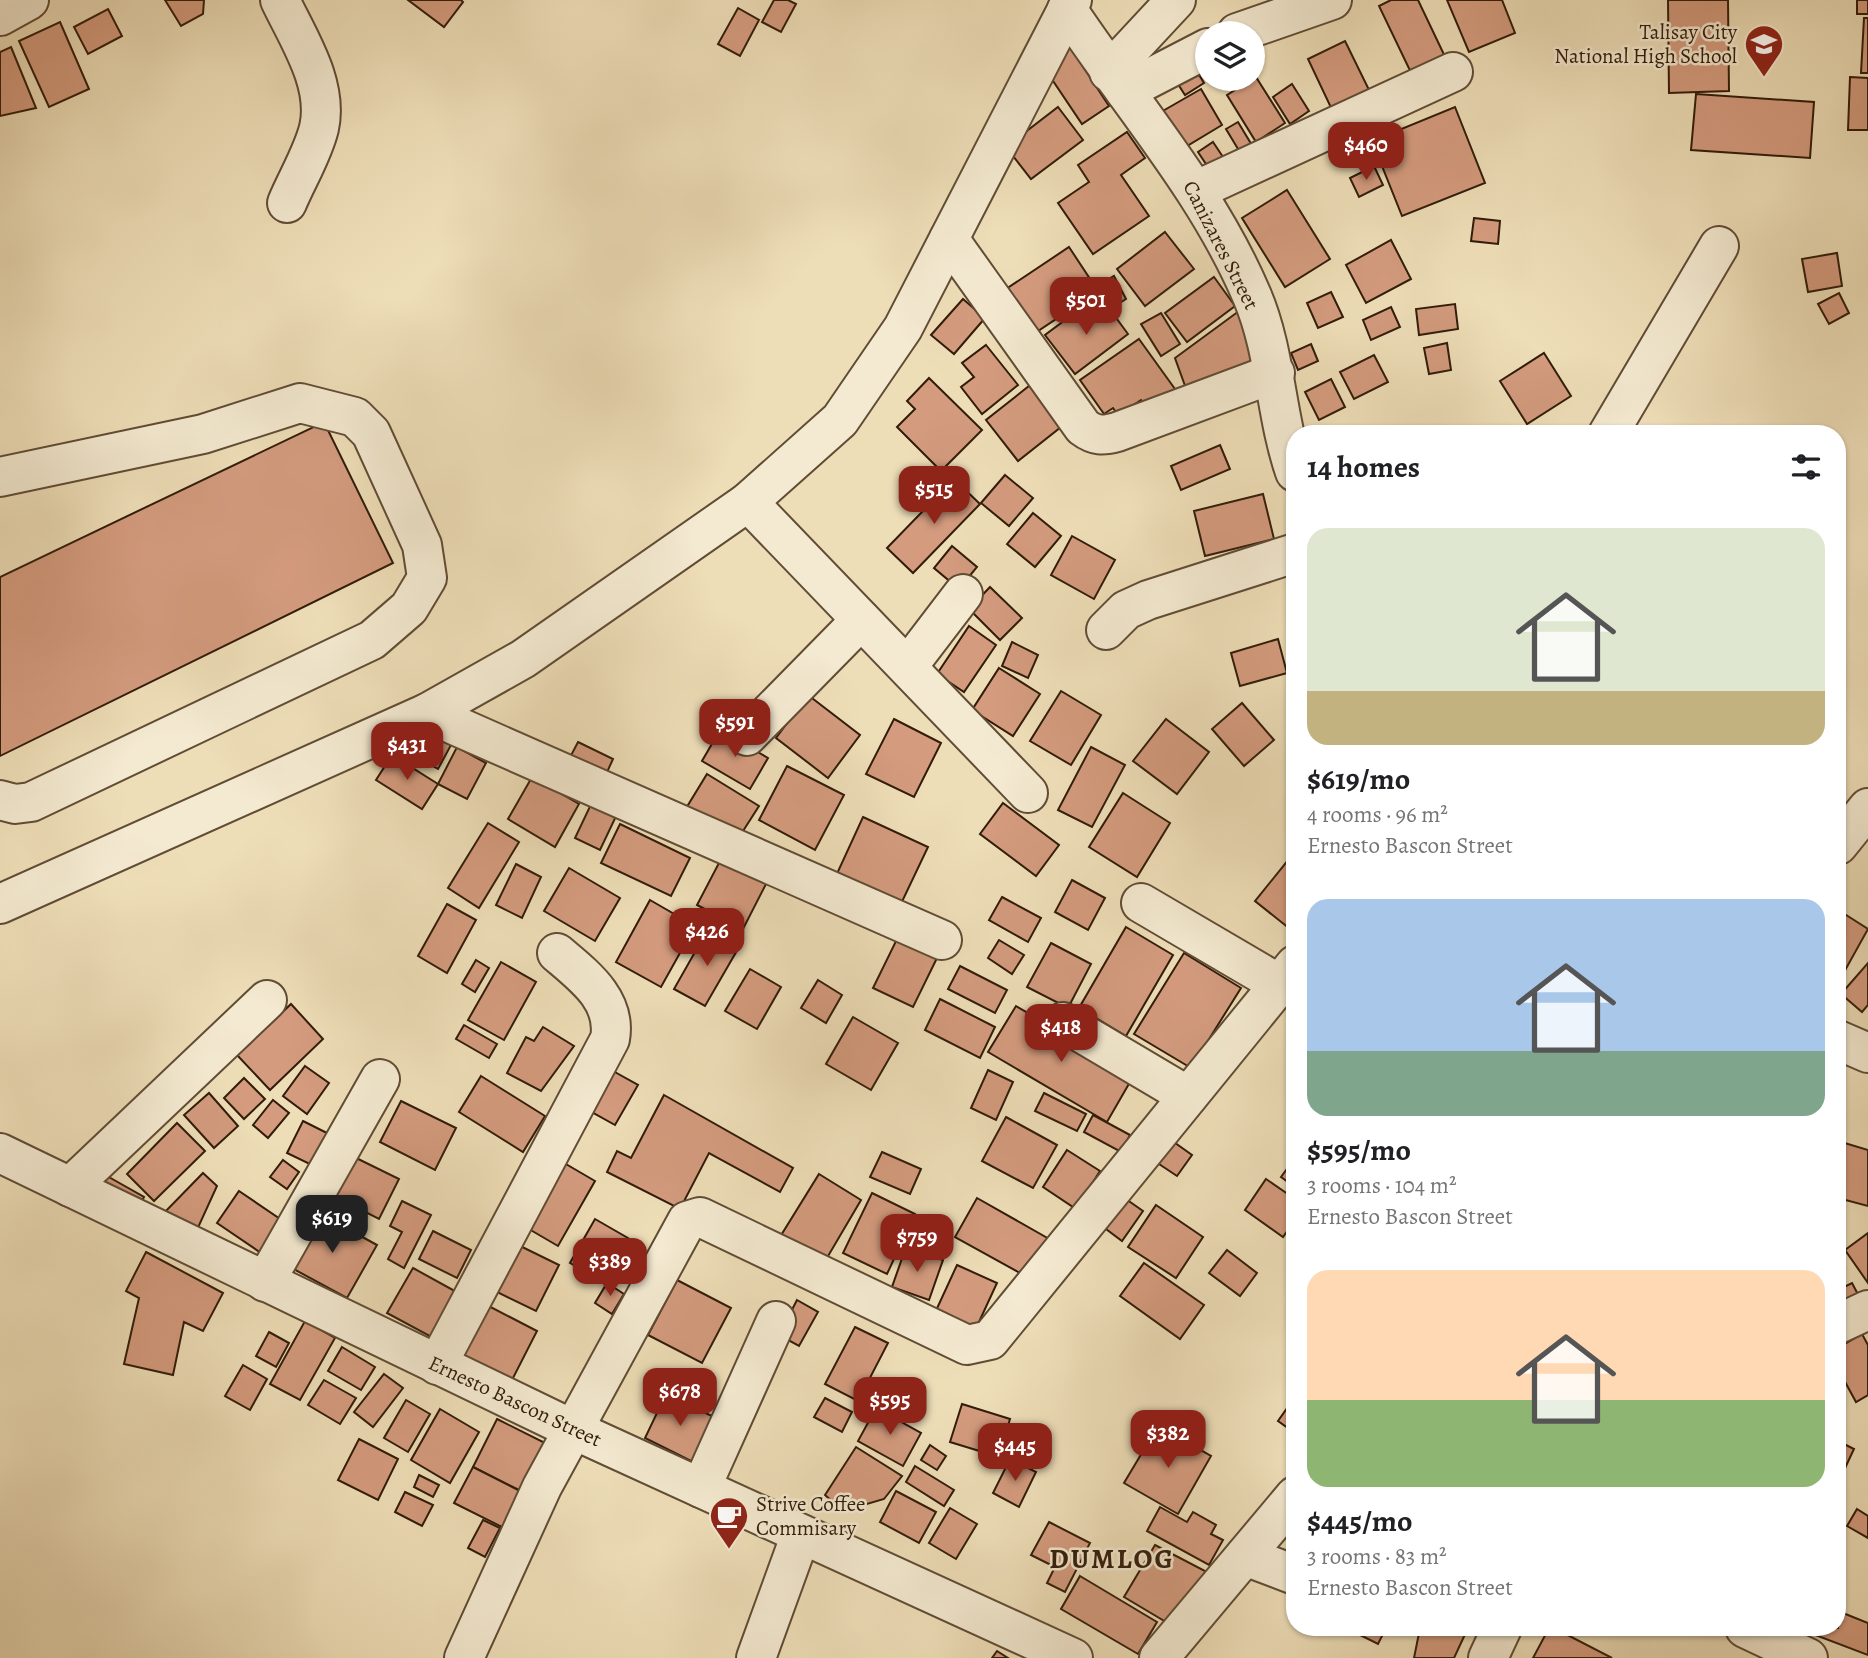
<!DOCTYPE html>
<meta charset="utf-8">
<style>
:root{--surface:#fff;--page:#f2f2f2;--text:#202124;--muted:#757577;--accent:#8f2418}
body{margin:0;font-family:Alegreya,serif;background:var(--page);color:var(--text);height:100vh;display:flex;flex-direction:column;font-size:26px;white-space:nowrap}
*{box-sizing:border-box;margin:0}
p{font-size:23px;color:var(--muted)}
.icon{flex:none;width:38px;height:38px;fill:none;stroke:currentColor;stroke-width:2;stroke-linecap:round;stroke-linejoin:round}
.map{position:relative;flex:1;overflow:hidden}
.sheet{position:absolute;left:1286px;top:425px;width:560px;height:1211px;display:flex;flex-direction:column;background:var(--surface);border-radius:28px;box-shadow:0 2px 5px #0004}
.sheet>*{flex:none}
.buttons{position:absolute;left:1195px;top:21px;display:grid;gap:14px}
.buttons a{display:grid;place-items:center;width:70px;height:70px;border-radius:50%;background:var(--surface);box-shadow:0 2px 5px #0004;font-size:35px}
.price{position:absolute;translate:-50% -60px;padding:0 16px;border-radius:14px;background:var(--accent);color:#fff;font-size:23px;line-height:46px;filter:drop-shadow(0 2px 4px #0008)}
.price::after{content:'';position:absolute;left:50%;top:42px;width:21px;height:16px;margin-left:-10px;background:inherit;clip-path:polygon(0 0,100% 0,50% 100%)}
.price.on{background:#222;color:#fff}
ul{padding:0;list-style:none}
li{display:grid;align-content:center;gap:14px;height:371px;padding:0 21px}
li span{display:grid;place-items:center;height:217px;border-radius:21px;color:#555}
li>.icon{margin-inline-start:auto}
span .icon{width:126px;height:126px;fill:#fffc;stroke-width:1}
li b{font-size:30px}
h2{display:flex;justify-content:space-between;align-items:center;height:84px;padding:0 21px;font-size:30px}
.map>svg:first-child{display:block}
</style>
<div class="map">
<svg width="1868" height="1658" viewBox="0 0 1868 1658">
<rect width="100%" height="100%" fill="#eedeb8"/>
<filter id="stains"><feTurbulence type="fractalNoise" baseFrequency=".00286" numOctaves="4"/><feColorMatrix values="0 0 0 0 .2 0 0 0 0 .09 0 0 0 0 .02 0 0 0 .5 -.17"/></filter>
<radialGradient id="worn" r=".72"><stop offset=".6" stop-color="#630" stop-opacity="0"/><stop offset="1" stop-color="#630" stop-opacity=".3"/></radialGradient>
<!-- building -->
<g fill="#d49b7e" stroke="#311c09" stroke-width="2">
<polygon points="165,0 204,0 203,14 181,26"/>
<polygon points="408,0 461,0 463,2 444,27"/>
<polygon points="774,0 788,0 796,4 781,32 762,22"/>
<polygon points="1391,0 1418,0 1449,65 1415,81 1379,6"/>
<polygon points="1447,0 1502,0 1515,33 1469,52"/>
<polygon points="1668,0 1728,0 1729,91 1669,93"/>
<rect x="1857" y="0" width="11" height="14"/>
<polygon points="738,8 759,20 740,56 718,44"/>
<polygon points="108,9 122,36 88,54 74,27"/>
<polygon points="1864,18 1868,18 1868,73 1861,73"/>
<polygon points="60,22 89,89 49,107 19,41"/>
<polygon points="1345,41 1372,96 1334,114 1308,59"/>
<polygon points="11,47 36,108 0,116 0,52"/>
<polygon points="1070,47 1109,106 1082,124 1043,66"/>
<polygon points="1195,68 1204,83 1185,95 1176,81"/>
<polygon points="1256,77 1285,123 1256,142 1227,95"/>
<polygon points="1850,77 1868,78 1868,130 1848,130"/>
<polygon points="1292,84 1309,111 1290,124 1273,97"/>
<polygon points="1201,89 1222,125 1182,149 1161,112"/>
<polygon points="1696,94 1814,102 1810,158 1691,150"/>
<polygon points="1058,107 1083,140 1031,179 1006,147"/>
<polygon points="1455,107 1485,183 1402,216 1372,141"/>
<polygon points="1238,122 1253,147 1241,154 1226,129"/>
<polygon points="1127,132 1145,158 1121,175 1149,216 1093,254 1058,203 1089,182 1078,165"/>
<polygon points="1213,142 1225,160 1210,170 1198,152"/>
<polygon points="1374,166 1383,185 1359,197 1350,178"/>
<polygon points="1287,190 1330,259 1285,287 1242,218"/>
<polygon points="1474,218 1500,221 1498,244 1471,241"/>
<polygon points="1165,232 1194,269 1145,306 1117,269"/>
<polygon points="1391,240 1411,279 1366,303 1346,265"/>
<polygon points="1069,247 1098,291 1035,333 1006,289"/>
<polygon points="1837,253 1842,286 1808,292 1802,259"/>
<polygon points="1114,276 1126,299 1113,307 1100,284"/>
<polygon points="1214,277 1235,306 1187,342 1165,313"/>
<polygon points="1331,292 1343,317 1318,328 1307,303"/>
<polygon points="1839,293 1849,313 1829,324 1818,304"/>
<polygon points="963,299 985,318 954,354 931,335"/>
<polygon points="1455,304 1458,329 1419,335 1416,309"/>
<polygon points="1084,306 1093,318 1108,307 1128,334 1075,374 1045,335"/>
<polygon points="1391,307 1400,327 1371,340 1363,320"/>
<polygon points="1239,311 1260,366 1188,394 1175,358"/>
<polygon points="1161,313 1180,344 1161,356 1141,324"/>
<polygon points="1139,339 1180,396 1152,415 1141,400 1118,415 1113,408 1104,414 1080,380"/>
<polygon points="1447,343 1451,370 1429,374 1424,348"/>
<polygon points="1311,344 1318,361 1298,370 1291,353"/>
<polygon points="986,345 1018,385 982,414 961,387 974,377 962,363"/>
<polygon points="1544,353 1571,396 1527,424 1500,381"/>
<polygon points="1374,355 1388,382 1354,399 1340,372"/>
<polygon points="929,378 982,430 941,471 897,427 915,409 907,401"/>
<polygon points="1331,379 1345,407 1319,420 1305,392"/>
<polygon points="1034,382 1066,423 1018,461 986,420"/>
<polygon points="324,422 393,563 0,756 0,577"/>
<polygon points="1220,445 1230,469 1181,490 1171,466"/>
<polygon points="1005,475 1033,498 1009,526 981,503"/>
<polygon points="954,479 980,504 913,573 887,548"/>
<polygon points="1263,494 1274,539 1205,556 1194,511"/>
<polygon points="1033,513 1061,536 1035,567 1007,544"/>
<polygon points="1072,536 1115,560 1094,599 1051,575"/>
<polygon points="952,546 977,567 959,589 934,568"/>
<polygon points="990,587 1022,618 1000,640 969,609"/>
<polygon points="969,626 996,645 964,692 937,674"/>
<polygon points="1278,639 1287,673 1240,686 1231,653"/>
<polygon points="1012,642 1038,655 1028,678 1002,666"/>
<polygon points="999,668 1040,694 1013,736 972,710"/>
<polygon points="1061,691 1101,715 1071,765 1030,741"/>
<polygon points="808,695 860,735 828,778 776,738"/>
<polygon points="1242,703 1274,740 1244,766 1212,729"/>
<polygon points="894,719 941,743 914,797 866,774"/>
<polygon points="1166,719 1209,752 1177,794 1133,761"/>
<polygon points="720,730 768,758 750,789 702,761"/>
<polygon points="431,734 451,745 438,769 418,758"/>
<polygon points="578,742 613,759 603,781 567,763"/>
<polygon points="457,747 486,763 467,799 438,784"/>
<polygon points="1091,747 1125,765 1092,827 1058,810"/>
<polygon points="392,755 438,784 422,809 376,780"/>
<polygon points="787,766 844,795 815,850 759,820"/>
<polygon points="707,774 759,806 736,842 685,810"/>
<polygon points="532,777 579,804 555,847 508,819"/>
<polygon points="1123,793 1170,823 1137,877 1089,847"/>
<polygon points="594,798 619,810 600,850 575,838"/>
<polygon points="1003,803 1059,845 1036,876 980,834"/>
<polygon points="863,817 928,847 899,908 835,878"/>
<polygon points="488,823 519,842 479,908 448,888"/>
<polygon points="620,824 690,858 671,896 601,863"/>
<polygon points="1289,859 1295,864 1295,933 1255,901"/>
<polygon points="720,861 766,884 743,929 697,905"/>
<polygon points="516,864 541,877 522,918 496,905"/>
<polygon points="569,868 620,898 595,941 544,911"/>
<polygon points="1072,880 1105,898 1088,930 1055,912"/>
<polygon points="1002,897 1041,918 1028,942 989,920"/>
<polygon points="650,900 695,926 661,987 616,962"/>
<polygon points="447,904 476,920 447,973 418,956"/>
<polygon points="1843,913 1868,929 1843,974 1838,970 1838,922"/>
<polygon points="1126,927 1173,955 1126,1036 1079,1008"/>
<polygon points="708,929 739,947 705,1006 674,989"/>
<polygon points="898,937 938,956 913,1007 873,988"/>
<polygon points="999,940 1024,955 1012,974 988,958"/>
<polygon points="1051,943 1091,964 1068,1008 1027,987"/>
<polygon points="1184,953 1241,988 1191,1068 1134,1034"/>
<polygon points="476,960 489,968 475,992 462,984"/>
<polygon points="501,962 536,982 504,1040 468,1020"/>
<polygon points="1868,963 1868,1005 1862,1012 1841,994"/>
<polygon points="960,966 1007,990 995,1013 948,989"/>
<polygon points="750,969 781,987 757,1029 725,1011"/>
<polygon points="818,980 842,995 826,1023 801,1008"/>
<polygon points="940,999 995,1027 980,1058 925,1030"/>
<polygon points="291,1004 323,1039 270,1090 237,1055"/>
<polygon points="1016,1006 1134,1075 1107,1122 988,1052"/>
<polygon points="853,1017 898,1043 871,1090 826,1064"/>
<polygon points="464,1025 497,1044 489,1058 456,1039"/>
<polygon points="543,1027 574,1046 541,1091 507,1073 526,1037 534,1041"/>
<polygon points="305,1066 329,1083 307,1114 283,1096"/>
<polygon points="988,1070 1013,1082 996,1120 971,1108"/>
<polygon points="613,1071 638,1085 615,1125 590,1111"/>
<polygon points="481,1076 545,1116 523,1152 459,1112"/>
<polygon points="244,1078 265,1099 244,1119 224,1098"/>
<polygon points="209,1093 238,1126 214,1148 184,1115"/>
<polygon points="1044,1093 1086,1114 1077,1131 1035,1111"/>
<polygon points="664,1095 793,1168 780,1192 709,1153 680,1209 607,1172 617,1151 631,1158"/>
<polygon points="273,1100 289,1113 268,1138 253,1125"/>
<polygon points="401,1101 456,1128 435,1170 380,1142"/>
<polygon points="1093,1115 1130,1135 1121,1152 1084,1132"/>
<polygon points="1006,1117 1057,1145 1033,1188 982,1161"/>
<polygon points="303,1121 333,1136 318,1168 287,1153"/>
<polygon points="177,1123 205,1151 154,1201 127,1174"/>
<polygon points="1171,1140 1192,1155 1177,1176 1156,1162"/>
<polygon points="1838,1141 1868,1150 1868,1206 1838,1198"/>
<polygon points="1067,1150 1100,1171 1076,1209 1043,1187"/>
<polygon points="882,1152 921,1169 910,1194 870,1177"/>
<polygon points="346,1153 399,1179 379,1219 326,1192"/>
<polygon points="1295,1158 1295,1187 1281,1177"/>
<polygon points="283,1160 299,1172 287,1189 270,1177"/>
<polygon points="559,1160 595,1181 558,1246 522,1225"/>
<polygon points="203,1173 217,1186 196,1232 162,1215"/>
<polygon points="819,1174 861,1200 824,1263 780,1237"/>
<polygon points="107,1176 144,1197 137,1211 100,1190"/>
<polygon points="1266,1179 1295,1199 1295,1220 1283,1237 1245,1210"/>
<polygon points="239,1191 286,1223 264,1255 217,1223"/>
<polygon points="872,1193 915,1214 887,1274 843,1253"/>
<polygon points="1123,1197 1143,1211 1122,1241 1102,1226"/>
<polygon points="977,1198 1051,1240 1029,1278 955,1237"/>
<polygon points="402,1201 431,1215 404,1268 388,1259 402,1232 390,1226"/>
<polygon points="1156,1205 1203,1237 1176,1278 1128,1247"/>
<polygon points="317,1212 377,1245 347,1298 288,1266"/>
<polygon points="595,1219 628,1238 603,1282 570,1263"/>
<polygon points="433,1231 471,1250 457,1278 419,1259"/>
<polygon points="1868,1233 1868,1283 1845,1250"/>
<polygon points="510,1241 559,1265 536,1311 487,1287"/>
<polygon points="906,1247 943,1260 929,1300 892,1287"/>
<polygon points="1227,1250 1257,1273 1240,1296 1209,1273"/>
<polygon points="146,1252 223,1293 203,1331 184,1322 173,1375 124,1364 139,1298 126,1291"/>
<polygon points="1838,1258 1845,1268 1838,1274"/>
<polygon points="1144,1263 1204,1305 1180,1339 1120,1296"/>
<polygon points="957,1265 997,1283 973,1335 933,1317"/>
<polygon points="413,1268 462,1295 437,1340 387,1313"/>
<polygon points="677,1280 731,1308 702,1363 648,1335"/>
<polygon points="607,1283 624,1294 612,1314 595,1303"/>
<polygon points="1852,1283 1862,1302 1845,1310 1838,1290"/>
<polygon points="797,1300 818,1312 799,1346 779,1335"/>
<polygon points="479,1301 537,1331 511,1382 452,1352"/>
<polygon points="305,1321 335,1338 300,1400 270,1384"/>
<polygon points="855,1327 888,1343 858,1401 825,1384"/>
<polygon points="269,1332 289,1343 276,1367 256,1356"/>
<polygon points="1862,1334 1868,1345 1868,1395 1856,1402 1838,1369 1838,1348"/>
<polygon points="342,1347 375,1367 361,1390 328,1371"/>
<polygon points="243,1365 267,1379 250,1410 225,1396"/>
<polygon points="384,1374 403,1388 373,1427 354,1412"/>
<polygon points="324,1380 356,1398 340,1424 308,1405"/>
<polygon points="891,1381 922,1399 912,1418 880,1400"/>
<polygon points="666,1394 714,1417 693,1462 645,1438"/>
<polygon points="1295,1397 1295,1433 1278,1421"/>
<polygon points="825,1398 852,1412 842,1432 814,1417"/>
<polygon points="406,1400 430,1414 408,1452 384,1438"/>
<polygon points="962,1404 1010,1419 999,1457 950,1442"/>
<polygon points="876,1408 921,1433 903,1466 858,1441"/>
<polygon points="440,1409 479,1432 450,1483 411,1460"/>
<polygon points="497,1419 549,1445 525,1493 473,1467"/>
<polygon points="1158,1426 1211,1456 1178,1514 1124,1483"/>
<polygon points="359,1439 398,1459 378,1500 338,1480"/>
<polygon points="1838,1441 1854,1449 1838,1483"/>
<polygon points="930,1445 946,1456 937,1470 921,1460"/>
<polygon points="856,1447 902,1476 884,1499 850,1509 833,1502 825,1495"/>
<polygon points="1010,1459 1036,1472 1019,1507 993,1493"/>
<polygon points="915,1466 954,1490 944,1506 906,1482"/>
<polygon points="473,1467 522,1492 504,1528 454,1503"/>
<polygon points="419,1475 439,1485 433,1497 414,1487"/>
<polygon points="896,1491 936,1512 919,1543 880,1522"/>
<polygon points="405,1492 433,1505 422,1526 395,1512"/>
<polygon points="1160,1507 1187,1522 1193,1512 1216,1525 1211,1534 1223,1540 1209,1565 1147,1531"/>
<polygon points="950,1508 977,1524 956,1559 929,1543"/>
<polygon points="1857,1509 1868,1516 1868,1538 1847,1526"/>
<polygon points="483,1520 500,1528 485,1557 468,1548"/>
<polygon points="1049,1522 1090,1543 1065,1592 1047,1583 1055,1567 1031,1555"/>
<polygon points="1155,1545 1207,1572 1166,1622 1124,1597"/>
<polygon points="1080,1576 1157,1622 1138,1654 1061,1609"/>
<polygon points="1838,1611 1868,1623 1868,1655 1797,1628 1838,1628"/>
<polygon points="1358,1628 1386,1628 1378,1644 1356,1633"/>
<polygon points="1420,1628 1468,1628 1454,1658 1414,1658"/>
<polygon points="1549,1628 1554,1628 1612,1658 1533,1658"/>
<polygon points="997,1651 1008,1658 992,1658"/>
</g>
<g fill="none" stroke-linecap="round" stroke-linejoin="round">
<!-- minor casing -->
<g stroke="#604c35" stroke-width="42">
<g id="minor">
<path d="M280,0C298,38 329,84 319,128C313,153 297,179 287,203"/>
<path d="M1067,9C1130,104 1207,190 1252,296C1276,352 1275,414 1295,472"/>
<polyline points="0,16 29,0"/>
<polyline points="1237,33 1332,0"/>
<polyline points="1109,72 1176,0"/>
<polyline points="1125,91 1208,48"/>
<polyline points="1197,190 1453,72"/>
<path d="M949,239L1083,427C1095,436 1103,436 1117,432L1275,373"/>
<polyline points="1608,434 1719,246"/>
<polyline points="0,477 203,434 300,403 355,417 371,433 422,545 427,578 409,608 372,640 31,802 15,804 0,800"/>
<polyline points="748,502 1028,793"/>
<polyline points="1106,630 1126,610 1148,600 1295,553"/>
<polyline points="908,666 963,594"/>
<polyline points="427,713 942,940"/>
<polyline points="747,736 861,620"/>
<polyline points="1838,845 1868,808"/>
<polyline points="1141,903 1279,984"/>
<polyline points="0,904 427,713 523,659 748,502 840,420 903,328 1072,0"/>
<polyline points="1063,1022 1188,1096"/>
<polyline points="1838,1040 1868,1053"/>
<polyline points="0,1153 574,1430 1073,1658"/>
<polyline points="70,1187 267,1000"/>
<polyline points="265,1282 380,1079"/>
<polyline points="1838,1324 1868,1310"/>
<path d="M437,1365L610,1039C617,1000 584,976 557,953"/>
<polyline points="701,1488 776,1321"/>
<polyline points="1245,1556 1295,1575"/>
<polyline points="1745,1628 1808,1658"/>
<polyline points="464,1658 542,1487 687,1221 700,1217 967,1345 990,1340 1295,965"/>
<polyline points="756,1658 801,1534"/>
<polyline points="1159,1658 1295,1496"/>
<polyline points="1488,1658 1502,1628"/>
</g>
</g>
<!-- minor -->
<use href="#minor" stroke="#f4ead1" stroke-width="38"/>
</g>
<!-- icons -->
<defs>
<g id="school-pin" transform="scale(2.0125)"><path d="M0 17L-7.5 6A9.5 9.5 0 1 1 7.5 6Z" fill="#8f2418" stroke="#f4ead1"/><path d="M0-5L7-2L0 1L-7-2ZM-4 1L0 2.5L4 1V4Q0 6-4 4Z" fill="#fff"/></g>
<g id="cafe-pin" transform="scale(2.0125)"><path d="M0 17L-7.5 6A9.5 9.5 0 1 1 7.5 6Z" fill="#8f2418" stroke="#f4ead1"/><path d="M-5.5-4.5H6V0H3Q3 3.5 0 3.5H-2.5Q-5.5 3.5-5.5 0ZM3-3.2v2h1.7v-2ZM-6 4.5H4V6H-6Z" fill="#fff"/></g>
</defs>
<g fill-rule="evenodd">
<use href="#school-pin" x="1764" y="44"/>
<use href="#cafe-pin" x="729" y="1516"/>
</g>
<g text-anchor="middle" stroke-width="5" stroke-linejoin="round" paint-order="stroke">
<!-- poi labels -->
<g font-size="21" fill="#311c09" stroke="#f4ead1" text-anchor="end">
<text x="1737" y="39">Talisay City<tspan x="1737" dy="24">National High School</tspan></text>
<text x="756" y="1511" text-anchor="start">Strive Coffee<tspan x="756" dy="24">Commisary</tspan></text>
</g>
<!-- street labels -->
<g font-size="21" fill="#311c09" stroke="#f4ead1">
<text transform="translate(1221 245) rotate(63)" y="7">Canizares Street</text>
<text transform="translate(515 1401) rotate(25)" y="7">Ernesto Bascon Street</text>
</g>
<!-- district labels -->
<g font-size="28" font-weight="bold" letter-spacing="2" fill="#311c09" stroke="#f4ead1">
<text x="1112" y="1568">DUMLOG</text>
</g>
</g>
<rect width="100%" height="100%" filter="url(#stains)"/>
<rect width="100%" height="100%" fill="url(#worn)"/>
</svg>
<div class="buttons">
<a><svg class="icon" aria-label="layers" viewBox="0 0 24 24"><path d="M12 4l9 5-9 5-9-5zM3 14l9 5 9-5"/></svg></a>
</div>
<b class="price" style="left:1366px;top:182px">$460</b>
<b class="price" style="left:1086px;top:337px">$501</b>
<b class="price" style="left:934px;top:526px">$515</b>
<b class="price" style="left:735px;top:759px">$591</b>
<b class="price" style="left:407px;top:782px">$431</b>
<b class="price" style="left:707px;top:968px">$426</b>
<b class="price" style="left:1061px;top:1064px">$418</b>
<b class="price on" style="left:332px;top:1255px">$619</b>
<b class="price" style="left:917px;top:1274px">$759</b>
<b class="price" style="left:610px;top:1298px">$389</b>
<b class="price" style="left:680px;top:1428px">$678</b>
<b class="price" style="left:890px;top:1437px">$595</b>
<b class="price" style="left:1168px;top:1470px">$382</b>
<b class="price" style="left:1015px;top:1483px">$445</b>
<section class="sheet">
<h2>14 homes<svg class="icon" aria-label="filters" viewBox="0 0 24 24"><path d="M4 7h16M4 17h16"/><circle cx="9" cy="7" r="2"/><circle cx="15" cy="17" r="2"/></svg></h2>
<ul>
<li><span style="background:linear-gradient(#dfe7d0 75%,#c2b280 0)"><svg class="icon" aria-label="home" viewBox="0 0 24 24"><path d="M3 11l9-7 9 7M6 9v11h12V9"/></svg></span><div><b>$619/mo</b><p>4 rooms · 96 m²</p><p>Ernesto Bascon Street</p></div></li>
<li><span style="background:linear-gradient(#a9c7e8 70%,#7fa58c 0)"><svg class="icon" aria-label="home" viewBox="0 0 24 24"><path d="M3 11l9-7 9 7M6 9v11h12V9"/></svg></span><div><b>$595/mo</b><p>3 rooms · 104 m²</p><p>Ernesto Bascon Street</p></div></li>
<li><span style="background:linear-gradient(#ffd9b3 60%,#8fb573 0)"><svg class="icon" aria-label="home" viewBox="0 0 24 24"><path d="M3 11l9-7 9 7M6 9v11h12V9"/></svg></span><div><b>$445/mo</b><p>3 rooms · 83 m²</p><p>Ernesto Bascon Street</p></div></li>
</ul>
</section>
</div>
